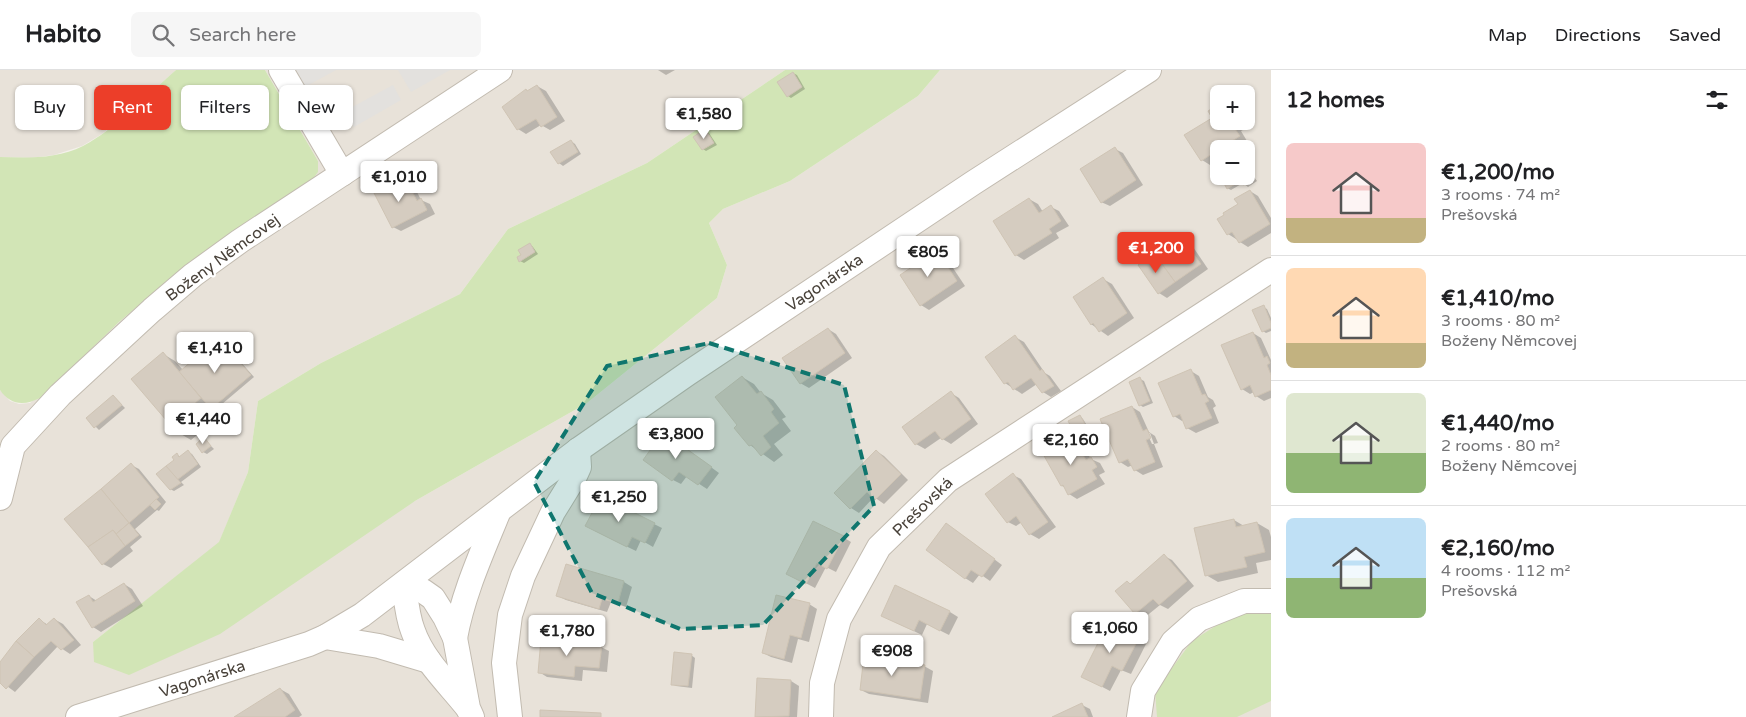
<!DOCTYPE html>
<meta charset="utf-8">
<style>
:root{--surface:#fff;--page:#f6f6f6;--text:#202124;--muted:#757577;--line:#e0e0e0;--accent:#ec3e29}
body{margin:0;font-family:"Varela Round",sans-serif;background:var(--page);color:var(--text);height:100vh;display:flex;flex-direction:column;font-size:19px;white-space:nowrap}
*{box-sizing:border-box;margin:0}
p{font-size:16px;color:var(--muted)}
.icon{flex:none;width:28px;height:28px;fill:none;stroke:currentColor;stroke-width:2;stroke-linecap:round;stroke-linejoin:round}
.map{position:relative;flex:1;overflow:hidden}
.sheet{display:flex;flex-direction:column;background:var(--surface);width:475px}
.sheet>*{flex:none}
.hud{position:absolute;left:15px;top:15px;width:475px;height:45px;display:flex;gap:10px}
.fabs{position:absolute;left:1210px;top:15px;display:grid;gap:10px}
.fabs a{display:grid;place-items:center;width:45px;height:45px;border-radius:8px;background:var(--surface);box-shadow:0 1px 4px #0004;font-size:25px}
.price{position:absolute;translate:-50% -42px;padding:0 11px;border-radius:5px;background:#fff;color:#222;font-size:16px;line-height:32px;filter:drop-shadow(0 1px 2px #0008)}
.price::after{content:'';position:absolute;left:50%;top:30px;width:15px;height:11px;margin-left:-8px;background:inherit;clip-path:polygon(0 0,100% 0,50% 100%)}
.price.current{background:var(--accent);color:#fff}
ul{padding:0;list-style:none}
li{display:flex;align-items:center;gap:15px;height:125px;padding:0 15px}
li+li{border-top:1px solid var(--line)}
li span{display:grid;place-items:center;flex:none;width:140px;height:100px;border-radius:8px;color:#555}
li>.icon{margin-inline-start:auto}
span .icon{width:60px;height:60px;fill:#fffc;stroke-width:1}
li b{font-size:21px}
h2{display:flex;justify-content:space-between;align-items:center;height:60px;padding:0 15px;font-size:21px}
.chip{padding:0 18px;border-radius:8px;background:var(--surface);box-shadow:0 1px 4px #0004;font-size:18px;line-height:45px}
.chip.current{background:var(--accent);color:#fff}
header{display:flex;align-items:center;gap:30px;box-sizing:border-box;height:70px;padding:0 25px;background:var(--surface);border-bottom:1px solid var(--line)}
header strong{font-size:24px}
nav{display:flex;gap:28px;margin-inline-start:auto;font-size:18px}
.search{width:350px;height:45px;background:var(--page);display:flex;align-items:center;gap:12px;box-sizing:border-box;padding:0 18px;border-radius:8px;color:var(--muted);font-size:19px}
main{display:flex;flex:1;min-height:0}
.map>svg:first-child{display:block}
</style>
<header>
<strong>Habito</strong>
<div class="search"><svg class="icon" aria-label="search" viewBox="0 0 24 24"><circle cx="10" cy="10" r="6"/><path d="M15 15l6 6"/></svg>Search here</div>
<nav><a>Map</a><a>Directions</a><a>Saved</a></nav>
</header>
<main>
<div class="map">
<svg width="1271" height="647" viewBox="0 0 1271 647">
<rect width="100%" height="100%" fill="#f4f1ea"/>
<!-- residential -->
<g fill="#e8e2d9" fill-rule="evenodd">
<polygon points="0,0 176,0 130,41 102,64 82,76 54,85 31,88 0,87"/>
<path d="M265,0H785L647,93L508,159L460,224L321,293L258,331L248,402L219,473L93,572L415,431L587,333L717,228L727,195L709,153L723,139L790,111L918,26L940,0H1271V647H0V320L10,331L19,334L30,333L119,252L183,198L318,91ZM1219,24H1246V51H1219ZM1219,79H1246V106H1219Z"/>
</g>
<!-- green -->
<g fill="#d2e5b6">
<path d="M176,0H265L318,91V102L312,110L183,198L119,252L40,328C24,336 10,335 0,320V87C27,88 58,89 83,76C117,58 147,25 176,0Z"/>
<polygon points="785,0 940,0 918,26 790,111 723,139 709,153 727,195 717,228 587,333 415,431 220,564 129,605 94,592 93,572 219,472 248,402 258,331 321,293 460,224 508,159 647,93"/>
<polygon points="1271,541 1271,631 1237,647 1157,647 1155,621 1192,571 1236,543"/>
</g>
<!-- parking -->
<g fill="#e3e1de">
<polygon points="293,0 336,0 303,18"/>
<polygon points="398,0 450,0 411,22"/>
<polygon points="393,15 401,30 354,57 345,41"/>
</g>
<!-- shadow -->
<g fill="#0003" fill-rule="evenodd">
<polygon points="658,0 675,0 666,5"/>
<polygon points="793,3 797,5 805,19 791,28 788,26"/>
<polygon points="537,16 546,21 565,51 550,60 541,55 526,64 518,59 528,22"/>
<polygon points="1246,46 1252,55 1241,61 1247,71 1235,79 1219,79 1219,89 1210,95 1202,90 1219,51 1246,51"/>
<polygon points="705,61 709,63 717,75 706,81 703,79"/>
<polygon points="571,71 575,74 581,84 563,96 559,93"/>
<polygon points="1115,79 1123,83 1143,115 1110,136 1101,132"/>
<polygon points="1246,96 1257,111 1248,117 1243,113 1231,120 1227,118 1246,106"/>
<polygon points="405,109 413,114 421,130 430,134 435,144 401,161 393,157"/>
<polygon points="1250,121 1258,126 1271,148 1271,163 1248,177 1240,172 1237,168 1236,169 1228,164 1240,135"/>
<polygon points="1029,129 1038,134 1043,142 1051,137 1059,141 1069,156 1056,163 1059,168 1024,190 1016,185 994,151"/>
<polygon points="1180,166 1189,171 1208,199 1167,228 1159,223"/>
<polygon points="530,174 533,177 538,184 524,193 520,191"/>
<polygon points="937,182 945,186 965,216 929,240 921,235"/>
<polygon points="1103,209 1112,214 1134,248 1108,266 1091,254"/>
<polygon points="1263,237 1267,239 1271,248 1271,261 1266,263 1263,261"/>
<polygon points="828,259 836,264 852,288 809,318 800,313"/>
<polygon points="1253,263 1261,268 1271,290 1271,328 1264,331 1256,326 1254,322 1250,324 1242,319"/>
<polygon points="1015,267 1024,272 1045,303 1050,306 1061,321 1051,327 1043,322 1037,314 1022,324 1005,313"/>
<polygon points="219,269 223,272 254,307 215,340 211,337 200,346 208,356 191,370 179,363 163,284 175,291 183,300"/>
<polygon points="1191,301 1199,306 1208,327 1213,330 1216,336 1213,338 1219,353 1196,363 1187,358 1184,350 1182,351 1174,346"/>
<polygon points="742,307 754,314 761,323 773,330 786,347 782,349 791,361 774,374 783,385 774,392 750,375 739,355"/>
<polygon points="1140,309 1144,311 1153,333 1143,337 1140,335"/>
<polygon points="951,323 959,328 978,354 951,374 941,368 925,379 916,374 904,357"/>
<polygon points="113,326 125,338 99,360 87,348"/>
<path d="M1132,337L1140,342L1149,362L1155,366L1158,373L1154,374L1163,397L1143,405L1135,400L1133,395L1128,397L1120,392ZM1147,363H1150L1154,374H1152Z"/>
<polygon points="1080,346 1083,349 1094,367 1084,373 1080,371 1091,389 1100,393 1105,402 1099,405 1105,414 1077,429 1069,424 1066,418 1062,416 1044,384 1073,368 1081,373 1070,352"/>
<polygon points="671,368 719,403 707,419 687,406 681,414 673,410"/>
<polygon points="204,369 214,379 207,384 203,382"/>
<polygon points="876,381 884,386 908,410 884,434 874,427 859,443 851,438"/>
<polygon points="188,382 192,384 201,397 181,412 184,415 174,421 170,419 177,385 181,387"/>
<polygon points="131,395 139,399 166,432 159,441 157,440 135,459 142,467 130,477 133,481 111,498 103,494"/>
<polygon points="1013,405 1021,409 1056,457 1039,469 1030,464 1022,452 1016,456 1008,452"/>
<polygon points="1234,450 1244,456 1257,453 1269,460 1271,467 1271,490 1256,493 1258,503 1218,512 1206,505"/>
<polygon points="654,454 662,458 653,477 641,470 636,481 595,461"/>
<polygon points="947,454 1002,495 990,511 980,504 973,513 965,508"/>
<polygon points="843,467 851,472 836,502 826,497 815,518 796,508"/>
<polygon points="1164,486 1172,490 1194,516 1168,539 1160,535 1144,548 1136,543 1117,521 1127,512 1132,514"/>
<polygon points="624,512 632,517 626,537 611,532 607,542 566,530 558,526"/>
<polygon points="124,514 132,519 143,536 101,562 93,557 89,526 97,531"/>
<polygon points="809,534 817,539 809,572 798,569 792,593 771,587 763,583"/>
<polygon points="950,542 958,547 949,565 927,554 922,565 891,550"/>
<polygon points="39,549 48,555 54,549 63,554 81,575 70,584 58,576 15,622 0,611 0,594"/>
<polygon points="1138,569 1146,574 1131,604 1121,600 1110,621 1091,611"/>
<polygon points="601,577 609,581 607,602 583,600 582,611 547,607 539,602"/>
<polygon points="691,585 695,588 692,618 676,616 672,614"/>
<polygon points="924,596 933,601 928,633 869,624 861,620"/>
<polygon points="758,609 791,611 799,616 797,647 756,647"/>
<polygon points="280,619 289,624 302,645 299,647 236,647"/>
<polygon points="1082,635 1090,639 1093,647 1055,647"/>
</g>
<!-- building -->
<g fill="#d5ccc0" stroke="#cfc4b4">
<polygon points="793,2 802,17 787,27 777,12"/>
<polygon points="537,15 557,47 541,57 536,49 517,60 502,37 526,19 527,21"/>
<polygon points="1219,34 1219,51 1242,51 1233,56 1240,66 1201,91 1184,65 1212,48 1208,41"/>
<polygon points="705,59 714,73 702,80 693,67"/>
<polygon points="571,70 578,82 558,94 550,82"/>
<polygon points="1115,77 1136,110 1101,133 1080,99"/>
<polygon points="1246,96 1254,108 1243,115 1240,111 1227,119 1220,106 1246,106"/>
<polygon points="405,107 417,131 421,128 427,140 392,158 374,123"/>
<polygon points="1250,120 1270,154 1239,173 1232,162 1227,165 1217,149 1224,145 1223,143 1238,134 1234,129"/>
<polygon points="1029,128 1039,143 1051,135 1061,151 1049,159 1052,163 1015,186 993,151"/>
<polygon points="1180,165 1201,194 1175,212 1154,183"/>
<polygon points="530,173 535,182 519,192 517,187 521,185 518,180"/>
<polygon points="937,180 957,211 920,236 900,205"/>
<polygon points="1154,183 1175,212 1158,224 1138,195"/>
<polygon points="1103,207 1127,243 1099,262 1093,253 1091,255 1073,227"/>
<polygon points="1264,235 1271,253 1271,258 1262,262 1252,240"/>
<polygon points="828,258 845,283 800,314 782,288"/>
<polygon points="1253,262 1264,288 1267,286 1270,293 1267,295 1271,305 1271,320 1255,327 1250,315 1241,320 1221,275"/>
<polygon points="1015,265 1040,301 1042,299 1054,316 1042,323 1031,308 1013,320 1008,312 1004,314 985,287"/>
<polygon points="219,268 251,305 211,339 179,302"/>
<polygon points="163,282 201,328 188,339 197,348 178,364 131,309"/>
<polygon points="1191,299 1202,325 1205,324 1209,331 1205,333 1212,348 1186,359 1180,344 1173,347 1158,313"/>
<polygon points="742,306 757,324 761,321 774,339 771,342 779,353 763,366 771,377 761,386 752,375 749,376 734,358 737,355 715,327"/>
<polygon points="1140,307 1150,331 1139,336 1129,312"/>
<polygon points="951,321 971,349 942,370 935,361 915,375 902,357"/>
<polygon points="113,325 122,335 94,358 86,348"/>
<polygon points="1132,336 1143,361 1147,359 1151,368 1146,370 1155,392 1134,401 1128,389 1119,393 1100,349"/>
<polygon points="1080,345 1091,365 1079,371 1068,351"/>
<polygon points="663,362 712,397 698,415 679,402 672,411 643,390"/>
<polygon points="204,367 211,376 202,383 196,374"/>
<polygon points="1073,367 1086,390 1091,387 1097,397 1092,400 1097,409 1068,425 1063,415 1061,416 1043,384"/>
<polygon points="188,380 198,394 177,410 166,396 174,390 172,387 177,383 179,387"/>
<polygon points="876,380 901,404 875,430 867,422 850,439 834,423"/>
<polygon points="131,393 159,427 129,453 101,419"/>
<polygon points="166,396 181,413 170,420 156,404"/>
<polygon points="1013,403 1048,452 1029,465 1016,446 1007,453 985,424"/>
<polygon points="101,419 129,453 116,464 113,460 88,477 64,449"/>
<polygon points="601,426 655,453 645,473 632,467 627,477 585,456"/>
<polygon points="156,429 161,434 155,440 150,435"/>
<polygon points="1234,449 1236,457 1257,452 1265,482 1244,487 1247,497 1205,506 1194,458"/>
<polygon points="813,451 844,466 827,499 817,493 806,514 786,504"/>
<polygon points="129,453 139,465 125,476 116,464"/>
<polygon points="946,453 995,489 982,507 971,500 965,509 926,480"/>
<polygon points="113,460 125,476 102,495 88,477"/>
<polygon points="1164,484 1187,511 1159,535 1153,529 1135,544 1115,521 1127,511 1130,514"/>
<polygon points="566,494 624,511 618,533 602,529 599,539 556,526"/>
<polygon points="124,513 135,531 92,558 76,532 89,525 93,532"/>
<polygon points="895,515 950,541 940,561 919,550 914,561 881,546"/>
<polygon points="776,525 810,533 801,568 790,565 784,589 762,583"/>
<polygon points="39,548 46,555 54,548 74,570 61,580 51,571 34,587 16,571"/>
<polygon points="1108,553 1139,568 1122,601 1112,596 1102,617 1081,607"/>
<polygon points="541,569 602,575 599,598 575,596 574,607 538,603"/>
<polygon points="16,571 34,587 6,619 0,613 0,592"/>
<polygon points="674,582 692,584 688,616 671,615"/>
<polygon points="864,586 925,595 920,629 860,620"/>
<polygon points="757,608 791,610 789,646 755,647"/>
<polygon points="280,618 295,640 285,647 234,647"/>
<polygon points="1082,633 1088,647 1052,647"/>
<polygon points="540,640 601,643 601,647 540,647"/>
</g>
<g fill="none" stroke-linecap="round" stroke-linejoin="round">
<!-- street casing -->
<g stroke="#c2bbb0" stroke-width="26">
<g id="street">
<polyline points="281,0 342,104"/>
<polyline points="0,428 13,376 60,325 152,240 193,205 240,171 500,0"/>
<polyline points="404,514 423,521 433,528 445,547 455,568 468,638 472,647"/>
<path d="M404,514C406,530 407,546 413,561C423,590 448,613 467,637"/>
<polyline points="325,567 379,576 429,591"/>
<path d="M455,568C463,524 481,485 498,443"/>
<polyline points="78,647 309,574 325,567 362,545 578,380 687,304 973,113 1149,0"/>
<polyline points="510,647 504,593 510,545 523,506 553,442 574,408 579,397 578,380"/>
<polyline points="821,647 822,613 839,549 879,477 948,410 1271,200"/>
<polyline points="1139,647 1143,621 1173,572 1199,549 1244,531 1271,531"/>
</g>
</g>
<!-- street -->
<use href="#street" stroke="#fff" stroke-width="24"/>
</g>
<!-- marked area -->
<path fill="#0f766e" fill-opacity="0.2" stroke="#0f766e" stroke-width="4" stroke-dasharray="10 6" stroke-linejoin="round" d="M709,273L844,315L874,436L763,555L680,559L592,523L534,412L607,296Z"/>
<g text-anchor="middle" stroke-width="4.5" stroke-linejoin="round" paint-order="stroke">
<!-- street labels -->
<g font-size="16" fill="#484139" stroke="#fff">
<text transform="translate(222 187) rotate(-36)" y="6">Boženy Němcovej</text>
<text transform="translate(824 212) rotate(-34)" y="6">Vagonárska</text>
<text transform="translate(922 436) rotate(-44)" y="6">Prešovská</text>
<text transform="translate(202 608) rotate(-18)" y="6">Vagonárska</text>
</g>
</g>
</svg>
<div class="fabs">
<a>+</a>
<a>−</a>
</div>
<b class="price" style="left:704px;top:70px">€1,580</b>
<b class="price" style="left:399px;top:133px">€1,010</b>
<b class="price current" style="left:1156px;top:204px">€1,200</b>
<b class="price" style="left:928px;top:208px">€805</b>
<b class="price" style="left:215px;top:304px">€1,410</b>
<b class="price" style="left:203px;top:375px">€1,440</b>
<b class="price" style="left:676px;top:390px">€3,800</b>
<b class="price" style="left:1071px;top:396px">€2,160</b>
<b class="price" style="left:619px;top:453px">€1,250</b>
<b class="price" style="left:1110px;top:584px">€1,060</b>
<b class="price" style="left:567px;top:587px">€1,780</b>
<b class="price" style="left:892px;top:607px">€908</b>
<div class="hud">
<a class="chip">Buy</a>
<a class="chip current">Rent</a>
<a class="chip">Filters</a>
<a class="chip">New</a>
</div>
</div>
<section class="sheet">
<h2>12 homes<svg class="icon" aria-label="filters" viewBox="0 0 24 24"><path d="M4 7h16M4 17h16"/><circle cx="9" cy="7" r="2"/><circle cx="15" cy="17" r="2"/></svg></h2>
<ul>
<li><span style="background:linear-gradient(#f6c9c9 75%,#c2b280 0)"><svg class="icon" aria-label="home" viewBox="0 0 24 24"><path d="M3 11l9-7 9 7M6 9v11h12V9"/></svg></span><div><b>€1,200/mo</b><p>3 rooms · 74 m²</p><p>Prešovská</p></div></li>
<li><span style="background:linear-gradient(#ffd9b3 75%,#c2b280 0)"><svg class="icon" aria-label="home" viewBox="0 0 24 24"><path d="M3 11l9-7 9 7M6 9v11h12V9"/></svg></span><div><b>€1,410/mo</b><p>3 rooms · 80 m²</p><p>Boženy Němcovej</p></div></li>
<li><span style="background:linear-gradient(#dfe7d0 60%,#8fb573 0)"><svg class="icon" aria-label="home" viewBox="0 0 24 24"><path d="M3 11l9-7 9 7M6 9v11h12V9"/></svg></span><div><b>€1,440/mo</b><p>2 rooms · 80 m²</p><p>Boženy Němcovej</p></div></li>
<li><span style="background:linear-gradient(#bfe0f5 60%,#8fb573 0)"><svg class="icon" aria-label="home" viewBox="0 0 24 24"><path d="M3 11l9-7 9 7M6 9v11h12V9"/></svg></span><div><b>€2,160/mo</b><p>4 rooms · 112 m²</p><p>Prešovská</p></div></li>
</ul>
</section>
</main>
